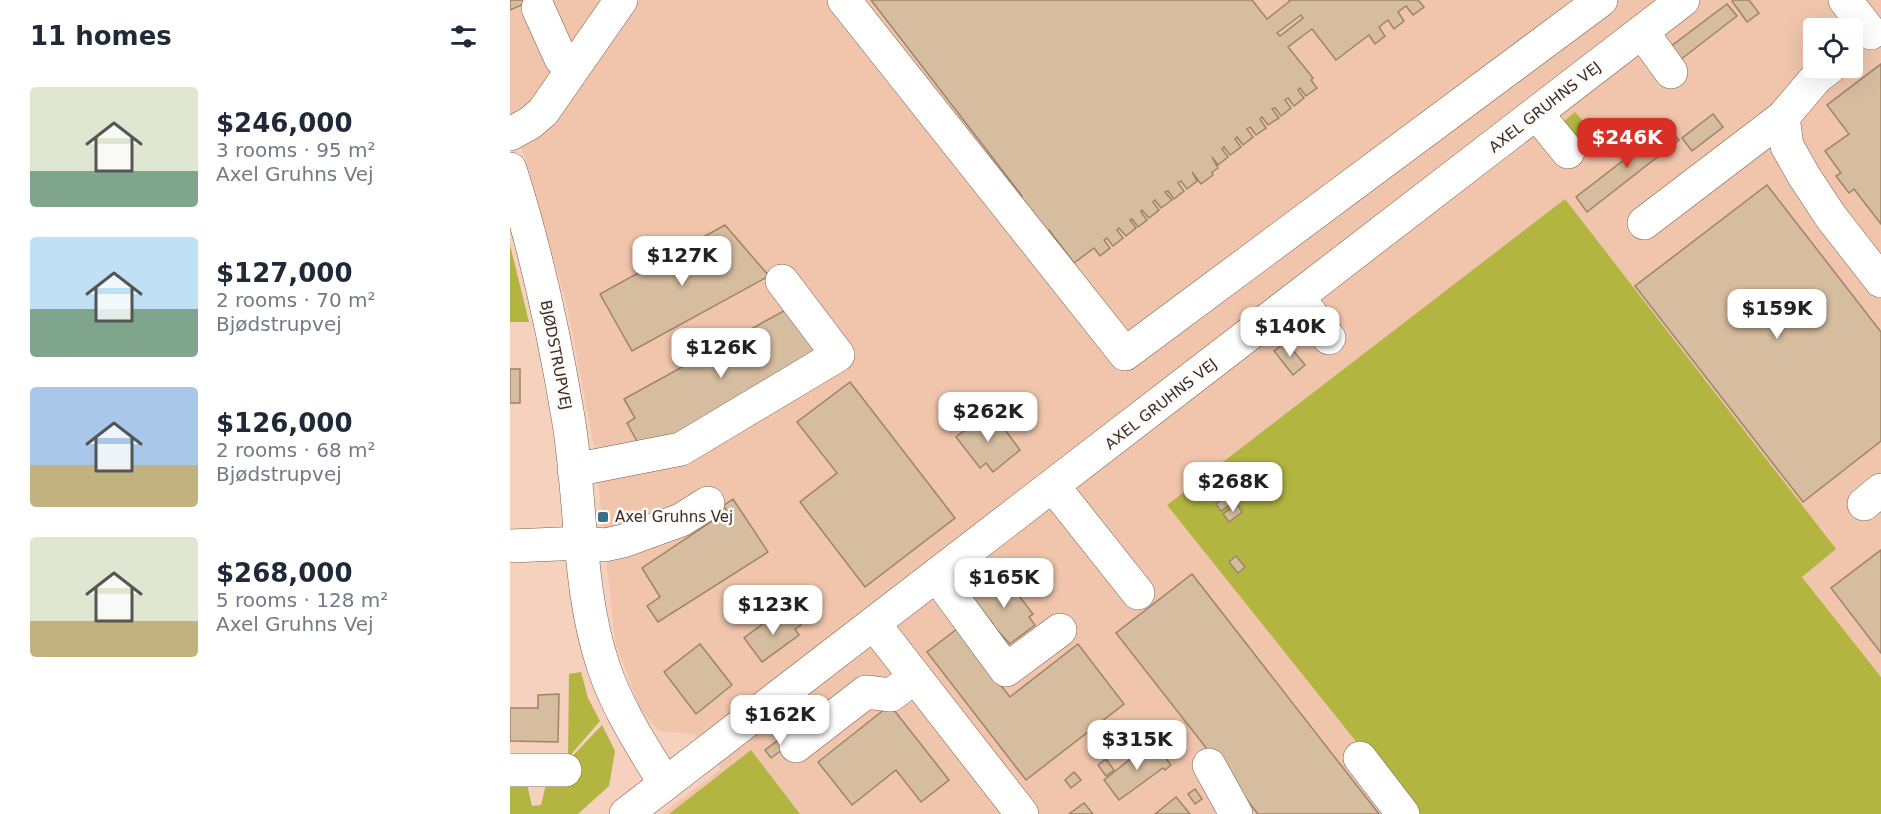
<!DOCTYPE html>
<meta charset="utf-8">
<style>
:root{--surface:#fff;--page:#f6f6f7;--text:#1f2937;--muted:#747a83;--accent:#d93025}
body{margin:0;font-family:"DejaVu Sans",sans-serif;background:var(--page);color:var(--text);height:100vh;display:flex;flex-direction:column;font-size:22px;white-space:nowrap}
*{box-sizing:border-box;margin:0}
p{font-size:20px;color:var(--muted)}
.icon{flex:none;width:33px;height:33px;fill:none;stroke:currentColor;stroke-width:2;stroke-linecap:round;stroke-linejoin:round}
.map{position:relative;flex:1;overflow:hidden}
.drawer{display:flex;flex-direction:column;background:var(--surface);width:510px}
.drawer>*{flex:none}
.buttons{position:absolute;left:1293px;top:18px;display:grid;gap:12px}
.buttons a{display:grid;place-items:center;width:60px;height:60px;border-radius:6px;background:var(--surface);box-shadow:0 6px 24px #0002;font-size:30px}
.price{position:absolute;translate:-50% -51px;padding:0 14px;border-radius:12px;background:#fff;color:#222;font-size:20px;line-height:39px;filter:drop-shadow(0 2px 3px #0008)}
.price::after{content:'';position:absolute;left:50%;top:36px;width:18px;height:14px;margin-left:-9px;background:inherit;clip-path:polygon(0 0,100% 0,50% 100%)}
.price.active{background:var(--accent);color:#fff}
ul{padding:0;list-style:none}
li{display:flex;align-items:center;gap:18px;height:150px;padding:0 30px}
li span{display:grid;place-items:center;flex:none;width:168px;height:120px;border-radius:6px;color:#555}
li>.icon{margin-inline-start:auto}
span .icon{width:72px;height:72px;fill:#fffc;stroke-width:1}
li b{font-size:26px}
h2{display:flex;justify-content:space-between;align-items:center;height:72px;padding:0 30px;font-size:26px}
main{display:flex;flex:1;min-height:0}
.map>svg:first-child{display:block}
</style>
<main>
<section class="drawer">
<h2>11 homes<svg class="icon" aria-label="filters" viewBox="0 0 24 24"><path d="M4 7h16M4 17h16"/><circle cx="9" cy="7" r="2"/><circle cx="15" cy="17" r="2"/></svg></h2>
<ul>
<li><span style="background:linear-gradient(#dfe7d0 70%,#7fa58c 0)"><svg class="icon" aria-label="home" viewBox="0 0 24 24"><path d="M3 11l9-7 9 7M6 9v11h12V9"/></svg></span><div><b>$246,000</b><p>3 rooms · 95 m²</p><p>Axel Gruhns Vej</p></div></li>
<li><span style="background:linear-gradient(#bfe0f5 60%,#7fa58c 0)"><svg class="icon" aria-label="home" viewBox="0 0 24 24"><path d="M3 11l9-7 9 7M6 9v11h12V9"/></svg></span><div><b>$127,000</b><p>2 rooms · 70 m²</p><p>Bjødstrupvej</p></div></li>
<li><span style="background:linear-gradient(#a9c7e8 65%,#c2b280 0)"><svg class="icon" aria-label="home" viewBox="0 0 24 24"><path d="M3 11l9-7 9 7M6 9v11h12V9"/></svg></span><div><b>$126,000</b><p>2 rooms · 68 m²</p><p>Bjødstrupvej</p></div></li>
<li><span style="background:linear-gradient(#dfe7d0 70%,#c2b280 0)"><svg class="icon" aria-label="home" viewBox="0 0 24 24"><path d="M3 11l9-7 9 7M6 9v11h12V9"/></svg></span><div><b>$268,000</b><p>5 rooms · 128 m²</p><p>Axel Gruhns Vej</p></div></li>
</ul>
</section>
<div class="map">
<svg width="1371" height="814" viewBox="0 0 1371 814">
<rect width="100%" height="100%" fill="#f6d1bd"/>
<!-- built -->
<path fill="#f0c5ac" fill-rule="evenodd" d="M0,0H1371V677L1292,576L1326,550L904,814H152L211,769L184,734L149,731L130,708L105,641L85,451L58,310L15,157L0,123ZM1304,28H1342V68H1304Z"/>
<!-- green -->
<g fill="#b2b540">
<polygon points="1065,112 1083,133 1079,140 1062,144 1047,127"/>
<polygon points="1055,199 1326,549 1292,577 1371,677 1371,814 904,814 657,505"/>
<polygon points="0,245 19,322 0,322"/>
<polygon points="71,672 78,698 90,721 58,758 59,674"/>
<polygon points="92,725 105,751 99,786 68,814 0,814 0,784 17,784 22,806 31,805 36,784"/>
<polygon points="241,750 290,814 159,814"/>
</g>
<!-- building -->
<g fill="#d7bd9f" stroke="#9d8468" stroke-width="1.5" fill-rule="evenodd">
<polygon points="0,0 23,0 0,10"/>
<path d="M361,0H742L757,19L780,1L779,0H908L914,7L903,15L896,6L888,12L894,21L884,29L878,20L869,27L875,36L865,44L859,35L826,60L802,29L778,47L803,78L801,80L807,88L796,96L790,88L788,90L794,98L784,106L778,98L775,100L781,108L771,116L765,108L762,109L769,118L758,125L752,117L750,119L756,128L746,135L740,127L737,129L743,137L733,145L727,137L725,139L731,147L720,155L714,147L712,149L718,157L708,165L702,157L708,168L702,172L703,175L691,184L682,172L687,181L677,189L671,181L668,183L674,191L664,199L658,191L655,192L662,200L651,208L645,200L643,202L649,210L639,218L632,210L631,212L637,220L628,227L622,219L620,220L626,228L616,236L609,228L607,230L613,238L603,246L597,238L594,240L600,248L590,256L584,248L564,263L539,230L529,237L503,203L512,196ZM791,15L793,18L770,36L767,33Z"/>
<polygon points="1223,0 1239,0 1249,13 1237,22 1222,1"/>
<polygon points="1217,4 1227,16 1170,60 1160,47"/>
<polygon points="1371,64 1371,224 1344,189 1339,193 1326,176 1331,173 1315,151 1339,134 1317,105"/>
<polygon points="1203,114 1213,127 1182,151 1172,138"/>
<polygon points="1158,126 1169,140 1077,212 1066,197"/>
<polygon points="1257,185 1371,332 1371,441 1293,502 1125,286"/>
<polygon points="215,225 259,276 122,351 90,294"/>
<polygon points="281,307 311,361 133,452 117,423 125,418 114,399"/>
<polygon points="776,342 795,365 783,375 764,351"/>
<rect x="0" y="369" width="10" height="34"/>
<polygon points="340,382 445,518 355,587 290,502 327,473 287,422"/>
<polygon points="481,411 510,450 483,472 476,463 470,468 446,437"/>
<polygon points="720,494 725,501 711,511 706,504"/>
<polygon points="223,499 258,552 148,622 137,606 150,597 132,568 217,511 213,506"/>
<polygon points="727,504 732,512 719,522 713,514"/>
<polygon points="1371,550 1371,653 1321,588"/>
<polygon points="726,556 735,567 728,573 719,562"/>
<polygon points="492,574 523,614 519,617 525,625 500,644 487,630 483,633 478,627 483,624 461,596"/>
<polygon points="682,574 869,814 748,814 606,633"/>
<polygon points="270,611 277,620 284,616 291,625 285,629 289,635 252,662 234,638"/>
<polygon points="447,629 500,697 568,644 614,704 516,780 417,652"/>
<polygon points="190,644 222,685 186,714 154,672"/>
<polygon points="49,694 48,742 0,741 0,708 28,708 28,695"/>
<polygon points="380,705 439,780 411,802 386,770 342,805 308,762"/>
<polygon points="278,733 284,741 261,758 255,750"/>
<polygon points="643,741 661,765 655,770 653,768 609,800 594,780"/>
<polygon points="596,759 604,770 596,776 588,765"/>
<polygon points="564,772 571,780 561,788 555,780"/>
<polygon points="685,789 692,799 685,804 678,794"/>
<polygon points="666,797 680,814 645,814"/>
<polygon points="574,803 583,814 559,814"/>
</g>
<g fill="none" stroke-linecap="round" stroke-linejoin="round">
<!-- minor casing -->
<g stroke="#7d5d4b" stroke-width="34">
<g id="minor">
<polyline points="334,0 615,354 1091,0"/>
<polyline points="1335,0 1361,33"/>
<polyline points="28,8 51,59 63,68"/>
<polyline points="1132,32 1161,72"/>
<polyline points="1027,114 1058,152"/>
<polyline points="1273,117 1277,146 1294,176 1321,217 1371,281"/>
<polyline points="0,134 20,123 33,112 111,0"/>
<path d="M0,169C26,250 44,333 58,417C72,498 67,590 94,668C108,710 133,747 155,784"/>
<polyline points="1134,223 1273,117 1307,77 1319,68"/>
<polyline points="788,297 819,338"/>
<polyline points="64,470 171,449 328,355 272,281"/>
<polyline points="543,486 628,593"/>
<polyline points="1354,504 1371,490"/>
<polyline points="0,546 73,543 95,545 113,541 171,520 198,503"/>
<polyline points="427,576 496,670 550,630"/>
<polyline points="364,624 512,814"/>
<polyline points="286,746 356,692 381,695 405,677"/>
<polyline points="850,758 893,814"/>
<polyline points="699,765 726,814"/>
<polyline points="0,770 55,770"/>
<polyline points="116,814 1173,0"/>
</g>
</g>
<!-- minor -->
<use href="#minor" stroke="#fff" stroke-width="33"/>
</g>
<!-- markers -->
<rect fill="#38708a" stroke="#fefaf8" stroke-width="2" x="87" y="511" width="12" height="12" rx="3"/>
<g text-anchor="middle" stroke-width="5" stroke-linejoin="round" paint-order="stroke">
<!-- street labels -->
<g font-size="15" fill="#3a2c24" stroke="#fefaf8">
<text transform="translate(1035 107) rotate(-38)" y="5">AXEL GRUHNS VEJ</text>
<text transform="translate(46 355) rotate(79)" y="5">BJØDSTRUPVEJ</text>
<text transform="translate(651 404) rotate(-38)" y="5">AXEL GRUHNS VEJ</text>
</g>
<!-- poi labels -->
<g font-size="15" fill="#3a2c24" stroke="#fefaf8" text-anchor="start">
<text x="105" y="522">Axel Gruhns Vej</text>
</g>
</g>
</svg>
<div class="buttons">
<a><svg class="icon" aria-label="locate" viewBox="0 0 24 24"><circle cx="12" cy="12" r="6"/><path d="M12 2v4M12 18v4M2 12h4M18 12h4"/></svg></a>
</div>
<b class="price active" style="left:1117px;top:169px">$246K</b>
<b class="price" style="left:172px;top:287px">$127K</b>
<b class="price" style="left:1267px;top:340px">$159K</b>
<b class="price" style="left:780px;top:358px">$140K</b>
<b class="price" style="left:211px;top:379px">$126K</b>
<b class="price" style="left:478px;top:443px">$262K</b>
<b class="price" style="left:723px;top:513px">$268K</b>
<b class="price" style="left:494px;top:609px">$165K</b>
<b class="price" style="left:263px;top:636px">$123K</b>
<b class="price" style="left:270px;top:746px">$162K</b>
<b class="price" style="left:627px;top:771px">$315K</b>
</div>
</main>
